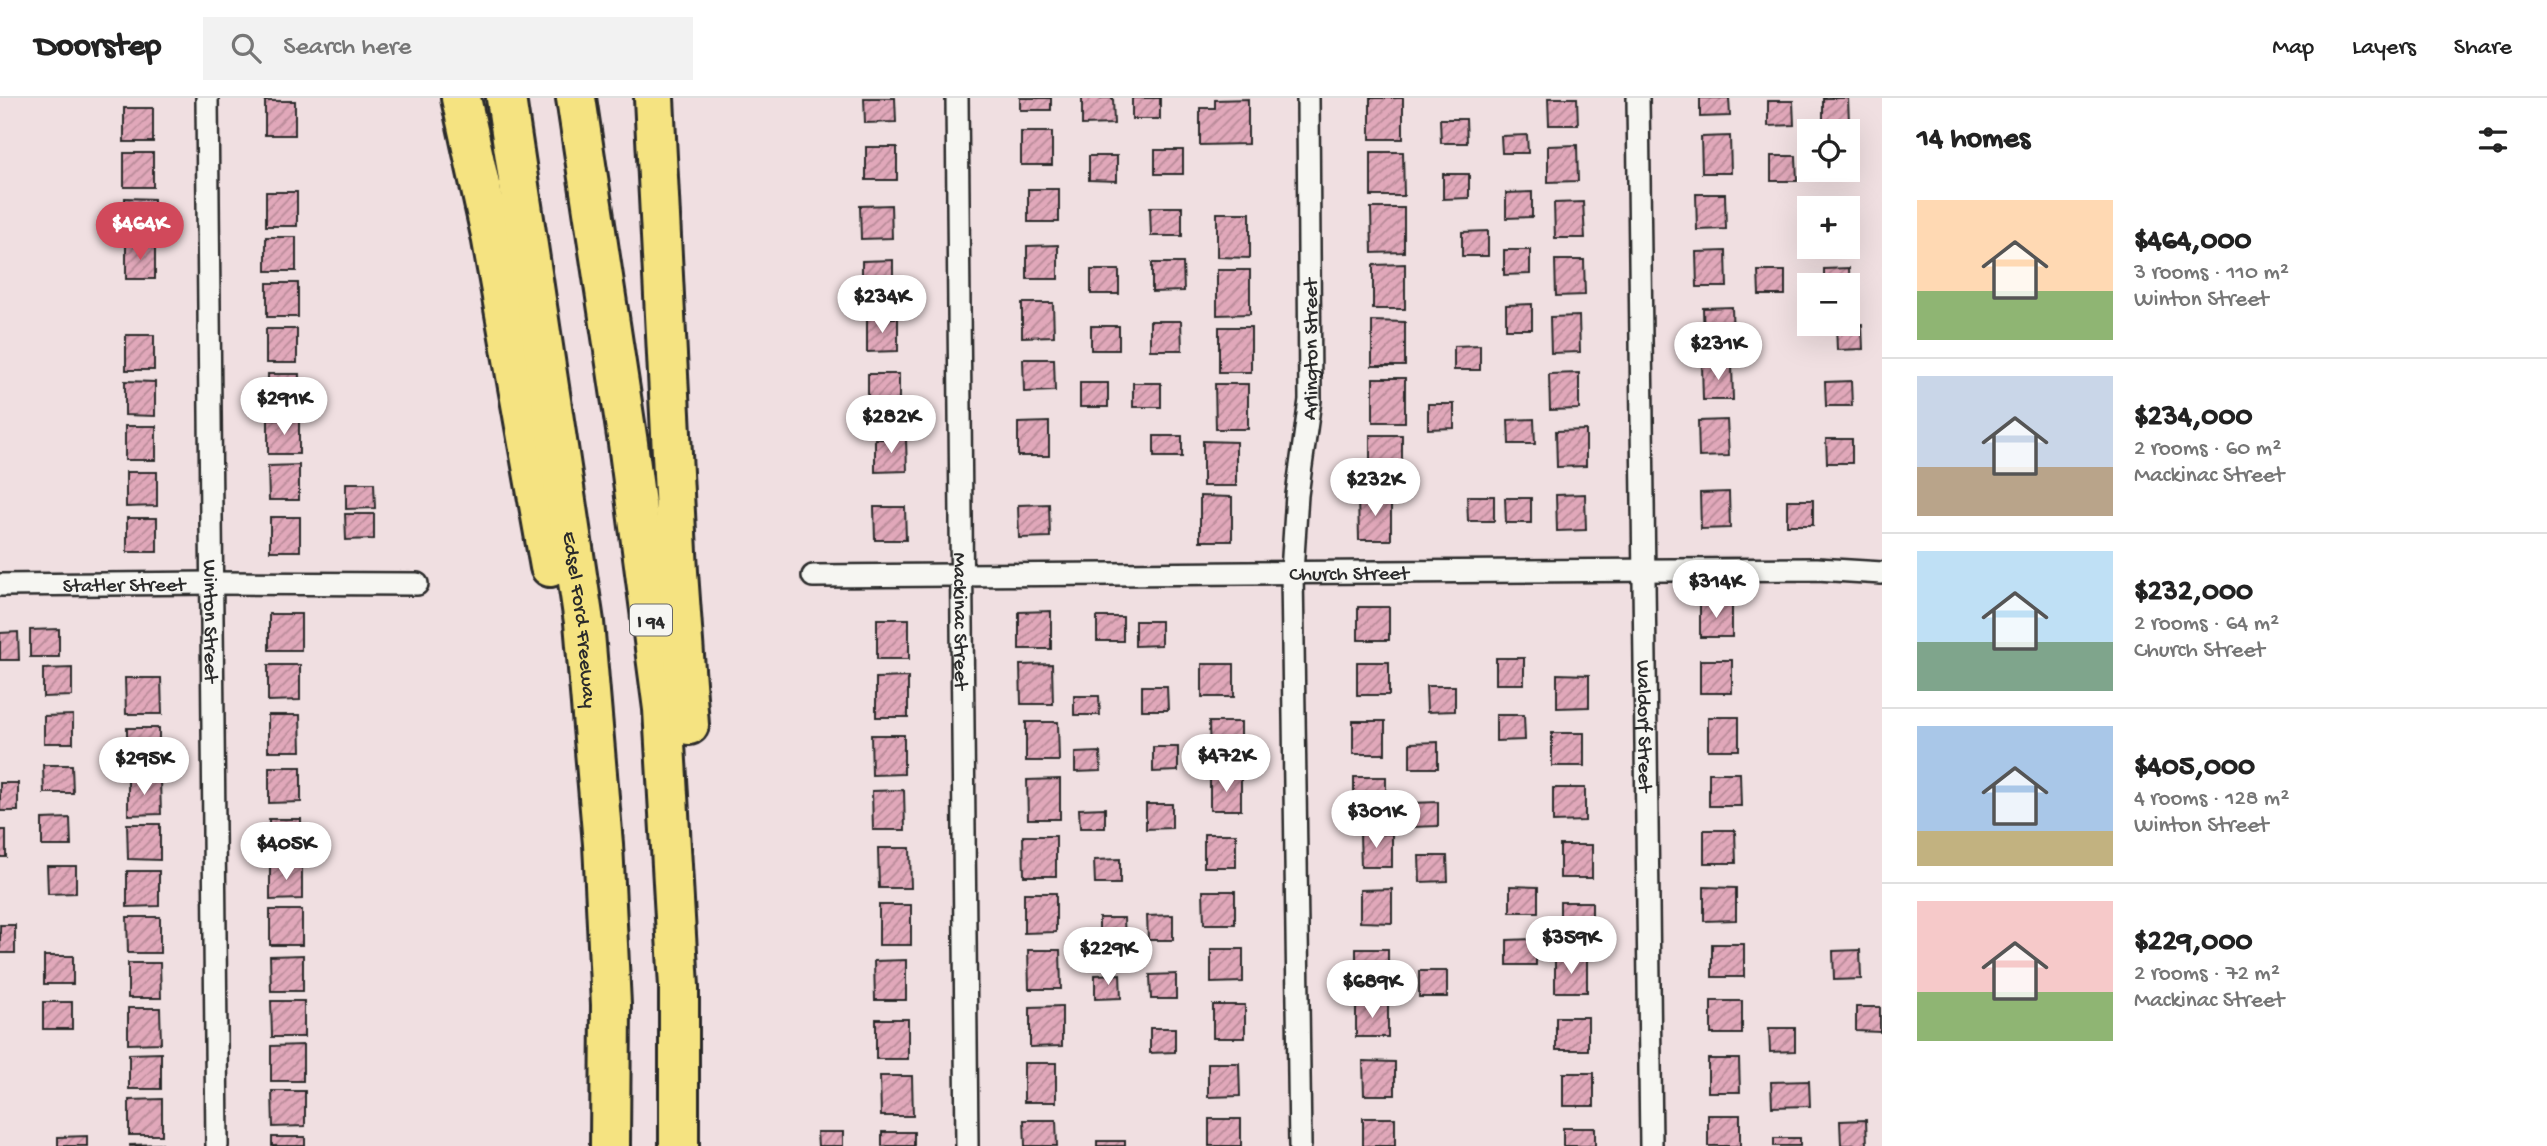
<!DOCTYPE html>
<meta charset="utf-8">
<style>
:root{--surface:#fff;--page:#f2f2f2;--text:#222;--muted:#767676;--line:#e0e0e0;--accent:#d1495b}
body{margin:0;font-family:"Gochi Hand",sans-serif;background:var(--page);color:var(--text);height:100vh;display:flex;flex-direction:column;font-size:26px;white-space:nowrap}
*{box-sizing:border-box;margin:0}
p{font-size:23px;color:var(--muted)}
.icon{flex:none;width:38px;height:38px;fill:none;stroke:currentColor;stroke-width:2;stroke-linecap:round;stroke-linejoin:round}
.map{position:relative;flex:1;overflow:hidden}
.side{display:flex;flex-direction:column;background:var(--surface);width:665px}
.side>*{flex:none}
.buttons{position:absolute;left:1797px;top:21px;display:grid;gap:14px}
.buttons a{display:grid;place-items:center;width:63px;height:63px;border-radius:0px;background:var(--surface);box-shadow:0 7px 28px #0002;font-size:35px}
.price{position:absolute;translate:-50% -60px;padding:0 16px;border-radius:24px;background:#fff;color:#222;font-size:23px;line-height:46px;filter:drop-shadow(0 2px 4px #0008)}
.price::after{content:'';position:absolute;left:50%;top:42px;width:21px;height:16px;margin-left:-10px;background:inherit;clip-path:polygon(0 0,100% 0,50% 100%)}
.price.on{background:var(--accent);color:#fff}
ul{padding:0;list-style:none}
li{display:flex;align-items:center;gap:21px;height:175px;padding:0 35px}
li+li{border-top:2px solid var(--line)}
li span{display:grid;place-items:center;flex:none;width:196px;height:140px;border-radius:0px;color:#555}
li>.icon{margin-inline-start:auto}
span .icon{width:84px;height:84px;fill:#fffc;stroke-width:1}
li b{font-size:30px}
h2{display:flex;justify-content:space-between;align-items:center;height:84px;padding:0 35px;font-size:30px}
header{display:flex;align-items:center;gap:42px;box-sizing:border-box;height:98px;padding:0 35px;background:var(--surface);border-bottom:2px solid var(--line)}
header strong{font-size:33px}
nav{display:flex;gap:38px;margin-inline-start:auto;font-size:24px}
.search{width:490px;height:63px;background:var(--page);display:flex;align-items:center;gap:18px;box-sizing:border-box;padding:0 24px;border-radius:0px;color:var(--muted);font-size:26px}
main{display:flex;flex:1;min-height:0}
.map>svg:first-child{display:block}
</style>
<header>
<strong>Doorstep</strong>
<div class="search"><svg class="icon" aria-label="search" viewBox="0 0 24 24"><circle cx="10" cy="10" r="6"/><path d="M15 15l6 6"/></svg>Search here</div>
<nav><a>Map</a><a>Layers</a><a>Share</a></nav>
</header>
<main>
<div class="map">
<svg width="1882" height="1048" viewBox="0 0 1882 1048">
<defs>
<pattern id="building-hatch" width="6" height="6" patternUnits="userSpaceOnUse" patternTransform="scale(1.75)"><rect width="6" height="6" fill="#e1a8ba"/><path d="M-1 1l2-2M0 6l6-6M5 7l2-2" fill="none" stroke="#b78997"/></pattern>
</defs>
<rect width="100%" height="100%" fill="#f0dfe1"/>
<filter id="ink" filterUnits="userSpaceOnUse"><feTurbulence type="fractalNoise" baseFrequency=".0143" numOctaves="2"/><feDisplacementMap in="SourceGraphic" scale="14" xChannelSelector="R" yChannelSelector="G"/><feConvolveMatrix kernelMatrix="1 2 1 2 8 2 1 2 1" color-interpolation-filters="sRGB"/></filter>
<g filter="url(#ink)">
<!-- building -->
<g fill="url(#building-hatch)" stroke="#2b2b2b" stroke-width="2">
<polygon points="864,0 895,0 896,24 865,25"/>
<rect x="1020" y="0" width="31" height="12"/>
<polygon points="1082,0 1113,0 1114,26 1082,27"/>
<rect x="1132" y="0" width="28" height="21"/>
<rect x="1370" y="0" width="33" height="41"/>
<polygon points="1548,0 1577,0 1578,27 1549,27"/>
<polygon points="1700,0 1729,0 1730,18 1700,19"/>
<polygon points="1823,0 1848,0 1849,24 1823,24"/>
<polygon points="1248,1 1248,46 1200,47 1200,10 1215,10 1215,2"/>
<rect x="265" y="3" width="30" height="34"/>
<polygon points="1768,3 1793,3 1794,27 1768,28"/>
<rect x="124" y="10" width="29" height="34"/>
<polygon points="1440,21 1466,21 1467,45 1441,45"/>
<rect x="1021" y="34" width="31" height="33"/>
<polygon points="1527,37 1528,55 1502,55 1501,38"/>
<polygon points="1730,38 1731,75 1702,75 1701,39"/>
<polygon points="1577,47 1578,83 1548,84 1548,48"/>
<rect x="866" y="49" width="31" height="33"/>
<rect x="1155" y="52" width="28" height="24"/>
<polygon points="1371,54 1403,54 1404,98 1371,98"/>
<rect x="124" y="55" width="29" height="34"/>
<polygon points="1089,58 1117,58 1117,83 1089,82"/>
<polygon points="1771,58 1796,58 1797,83 1771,83"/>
<polygon points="1848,58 1848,82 1823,82 1822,72 1848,72"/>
<polygon points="1443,76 1469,76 1469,100 1443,101"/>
<rect x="1028" y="91" width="31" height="33"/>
<rect x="266" y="94" width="31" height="34"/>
<polygon points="1532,94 1532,119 1506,120 1506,95"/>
<polygon points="1696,96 1725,96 1726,131 1697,132"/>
<polygon points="125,100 154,101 154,135 125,135"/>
<polygon points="1583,104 1585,140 1555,140 1554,105"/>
<polygon points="891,107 892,140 861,141 860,108"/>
<polygon points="1150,109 1182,109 1182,138 1151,138"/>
<polygon points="1371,110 1404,110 1404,154 1372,155"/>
<rect x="1848" y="113" width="3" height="25"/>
<polygon points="1217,115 1250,115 1250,160 1217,159"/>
<polygon points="1488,133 1488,158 1462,158 1462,134"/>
<rect x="266" y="139" width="30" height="34"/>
<rect x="126" y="147" width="29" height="34"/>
<polygon points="1058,147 1058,181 1027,181 1027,148"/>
<polygon points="1504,152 1530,152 1530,176 1504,177"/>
<polygon points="1726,153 1727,189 1697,189 1696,154"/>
<polygon points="893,162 893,196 862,196 862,163"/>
<polygon points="1555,162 1584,162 1585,197 1556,198"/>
<polygon points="1152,165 1183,165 1184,193 1152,194"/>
<polygon points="1405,166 1405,211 1373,211 1373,167"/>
<polygon points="1849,170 1850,195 1848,187 1824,187 1824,171"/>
<rect x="1091" y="172" width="28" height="24"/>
<polygon points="1217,172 1250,172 1250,216 1217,217"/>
<polygon points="1758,173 1785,173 1785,197 1759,197"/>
<rect x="267" y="185" width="31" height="34"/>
<polygon points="1022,205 1053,205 1054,238 1022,239"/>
<polygon points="1532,206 1532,231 1506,231 1506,207"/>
<polygon points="1732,209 1733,245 1704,245 1703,210"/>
<polygon points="1579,218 1580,254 1551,255 1550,219"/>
<polygon points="867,220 898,220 898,253 867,254"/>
<polygon points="1150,223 1181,223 1182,252 1150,252"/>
<polygon points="1372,223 1405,224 1405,268 1372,268"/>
<polygon points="1862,226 1863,251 1837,252 1836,227"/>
<rect x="1091" y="228" width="28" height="24"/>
<rect x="1219" y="229" width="32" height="45"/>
<rect x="266" y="231" width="31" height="34"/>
<rect x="126" y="237" width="28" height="35"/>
<polygon points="1480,247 1480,272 1454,272 1454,248"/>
<polygon points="1023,261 1054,261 1055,293 1024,294"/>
<polygon points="1732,266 1733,302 1703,302 1702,267"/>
<polygon points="1579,275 1579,311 1550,312 1549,276"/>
<polygon points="268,276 299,276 298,310 268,310"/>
<rect x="868" y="276" width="31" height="33"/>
<rect x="1373" y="280" width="32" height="44"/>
<polygon points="125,283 155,284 155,318 125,317"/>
<polygon points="1851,283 1852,308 1826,308 1825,284"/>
<rect x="1080" y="285" width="28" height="24"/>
<rect x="1133" y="285" width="28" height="24"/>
<polygon points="1215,286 1248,286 1248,331 1216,331"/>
<polygon points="1428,306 1454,306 1454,330 1428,331"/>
<polygon points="1534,321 1535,346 1509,346 1508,322"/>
<rect x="268" y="322" width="31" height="34"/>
<polygon points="1727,322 1729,358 1699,359 1698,323"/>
<polygon points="1049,324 1049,358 1018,358 1018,325"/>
<rect x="125" y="328" width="31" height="34"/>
<polygon points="1586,332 1586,368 1557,369 1556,333"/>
<rect x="1370" y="337" width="32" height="45"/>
<rect x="1154" y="338" width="28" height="21"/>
<polygon points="875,341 906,341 907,373 875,374"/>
<polygon points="1826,341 1852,341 1852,365 1827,365"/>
<polygon points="1203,343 1236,344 1236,388 1203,388"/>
<polygon points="299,367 299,402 269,402 268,368"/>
<polygon points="126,374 157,374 157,408 126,409"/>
<polygon points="346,385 374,385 375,410 346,411"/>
<polygon points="1729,394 1730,430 1701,431 1700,395"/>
<polygon points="1585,396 1586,432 1557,433 1556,397"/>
<polygon points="1200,398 1232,399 1232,443 1200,443"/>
<polygon points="1358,398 1391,398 1391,442 1359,442"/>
<polygon points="1467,398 1494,398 1494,423 1468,423"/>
<polygon points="1505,400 1531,400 1531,425 1506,425"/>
<rect x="1787" y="402" width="26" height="25"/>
<polygon points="1049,406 1050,439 1019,440 1018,407"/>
<polygon points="874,409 905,409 906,442 875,442"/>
<polygon points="345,416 374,416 374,441 346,442"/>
<rect x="270" y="419" width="30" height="34"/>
<rect x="127" y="420" width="30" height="34"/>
<rect x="1700" y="506" width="32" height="33"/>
<rect x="1358" y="509" width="31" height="33"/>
<polygon points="1051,513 1051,551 1019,551 1019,514"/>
<rect x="269" y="516" width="32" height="36"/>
<rect x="1097" y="519" width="26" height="24"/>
<rect x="877" y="521" width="32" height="40"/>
<polygon points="1135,523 1161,523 1161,547 1135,548"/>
<polygon points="59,531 59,559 30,559 30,532"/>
<polygon points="18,534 19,562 0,562 0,535"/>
<rect x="1496" y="560" width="28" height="26"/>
<rect x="1700" y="562" width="32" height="33"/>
<rect x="1357" y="564" width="32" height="33"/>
<polygon points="1052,566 1053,606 1021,606 1020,567"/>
<rect x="1202" y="566" width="32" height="33"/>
<polygon points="268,567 300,567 300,602 268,603"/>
<polygon points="72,570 72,598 43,599 43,571"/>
<polygon points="1557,576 1589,577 1589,609 1557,610"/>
<polygon points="908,579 908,619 876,619 876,580"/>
<polygon points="125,580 161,580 162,616 126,616"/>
<polygon points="1142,588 1167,588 1168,612 1142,612"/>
<polygon points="1426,588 1455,588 1455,613 1427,614"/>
<polygon points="1074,598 1099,598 1100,617 1074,617"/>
<polygon points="73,617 73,645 44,645 44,618"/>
<polygon points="268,617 300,617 301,653 268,653"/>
<polygon points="1496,617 1524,617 1525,642 1496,643"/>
<rect x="1708" y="619" width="31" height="33"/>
<rect x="1353" y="623" width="32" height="33"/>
<polygon points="1026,624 1058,624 1059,663 1026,663"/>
<polygon points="1209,624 1241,624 1241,656 1210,657"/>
<polygon points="127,630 159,630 159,665 127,666"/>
<rect x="1552" y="635" width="32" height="33"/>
<polygon points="871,637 904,637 904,676 872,677"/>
<polygon points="1438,644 1438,670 1410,670 1410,645"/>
<polygon points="1153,649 1178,649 1178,673 1153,674"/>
<polygon points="1100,654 1101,673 1075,674 1075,655"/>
<polygon points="43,667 72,667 73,695 44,695"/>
<polygon points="269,669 301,669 301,704 269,705"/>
<polygon points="1709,675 1740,675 1741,708 1709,708"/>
<rect x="1210" y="679" width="31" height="33"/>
<rect x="1354" y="679" width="32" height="33"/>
<polygon points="128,681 160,681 161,716 128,717"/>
<polygon points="1060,681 1060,721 1028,721 1027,682"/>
<rect x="0" y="685" width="18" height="28"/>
<polygon points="1553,690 1585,690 1585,723 1553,724"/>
<polygon points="904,692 905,732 873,732 872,693"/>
<polygon points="1438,704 1438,728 1412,729 1412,705"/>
<polygon points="1146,706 1172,706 1172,730 1146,731"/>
<polygon points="1105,710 1105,730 1080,730 1079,711"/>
<polygon points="70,720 71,748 42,748 42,721"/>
<rect x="269" y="721" width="32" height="35"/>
<polygon points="127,726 160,726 160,762 128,761"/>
<rect x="0" y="732" width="6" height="27"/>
<polygon points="1704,732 1735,732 1736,765 1704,765"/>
<rect x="1204" y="736" width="32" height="33"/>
<polygon points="1360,736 1392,736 1392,769 1361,769"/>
<polygon points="1023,738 1056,738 1056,778 1024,778"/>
<rect x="1560" y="747" width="32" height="33"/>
<polygon points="878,750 910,750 911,790 879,790"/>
<polygon points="1419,758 1447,758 1448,783 1420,784"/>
<polygon points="1120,761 1120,786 1095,786 1094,762"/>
<polygon points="270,766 302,766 302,801 270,802"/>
<polygon points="47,768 76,768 76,795 48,796"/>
<polygon points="127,773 159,773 159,808 127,809"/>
<polygon points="1510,788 1538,789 1538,814 1510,814"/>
<polygon points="1704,789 1736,790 1736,822 1704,823"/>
<polygon points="1392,791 1392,825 1360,824 1360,792"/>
<polygon points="1203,793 1235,793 1235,826 1204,826"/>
<polygon points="1024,795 1056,795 1056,834 1024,835"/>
<rect x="1560" y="804" width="32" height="33"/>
<rect x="879" y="807" width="32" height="40"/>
<rect x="270" y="812" width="32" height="35"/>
<polygon points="1173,817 1173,842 1148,842 1147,818"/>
<polygon points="127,819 160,819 160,855 128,855"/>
<polygon points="1099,820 1124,820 1125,844 1099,845"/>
<rect x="0" y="827" width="15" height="28"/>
<polygon points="1536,841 1536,867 1507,867 1507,842"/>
<rect x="1712" y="846" width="32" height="33"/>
<polygon points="1211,851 1243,851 1243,884 1211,885"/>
<polygon points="1356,851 1388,851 1388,883 1356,884"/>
<polygon points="1028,852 1060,852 1061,891 1029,891"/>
<polygon points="1860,852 1861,881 1834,882 1833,853"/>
<polygon points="303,857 303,893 271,893 270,858"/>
<rect x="44" y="858" width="29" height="28"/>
<rect x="1555" y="861" width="32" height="33"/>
<polygon points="906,862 906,902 875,902 874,863"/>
<polygon points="128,865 160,865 161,900 128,900"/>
<rect x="1419" y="873" width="28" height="26"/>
<polygon points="1120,876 1121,900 1095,901 1095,877"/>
<polygon points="1176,876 1176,901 1151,901 1150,877"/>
<polygon points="271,903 304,903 304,939 272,939"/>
<rect x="1711" y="903" width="31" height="33"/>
<rect x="43" y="904" width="29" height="27"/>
<rect x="1356" y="906" width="32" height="33"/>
<rect x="1213" y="907" width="32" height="33"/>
<polygon points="1062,908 1062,948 1030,949 1030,909"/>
<polygon points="1856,909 1880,909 1880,934 1856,933"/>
<polygon points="128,910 160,910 161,945 128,946"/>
<rect x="1556" y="919" width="32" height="33"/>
<rect x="876" y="921" width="32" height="40"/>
<polygon points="1150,930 1175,930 1175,954 1150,955"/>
<polygon points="1769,930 1795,930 1795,953 1770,954"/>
<polygon points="303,947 303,983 271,983 271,948"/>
<polygon points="161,955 161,991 129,991 129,956"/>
<polygon points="1708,961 1739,961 1740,994 1708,994"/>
<polygon points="1363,963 1395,964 1395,997 1364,997"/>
<rect x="1024" y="965" width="32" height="39"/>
<polygon points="1208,965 1239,965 1240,998 1208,999"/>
<rect x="1563" y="975" width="31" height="33"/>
<polygon points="880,978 912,978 913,1018 881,1018"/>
<polygon points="1809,983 1810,1008 1772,1009 1771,984"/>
<polygon points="272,993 305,993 305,1028 273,1029"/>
<polygon points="162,1001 162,1037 129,1037 129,1002"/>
<rect x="1708" y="1017" width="32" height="31"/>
<rect x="1363" y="1020" width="32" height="28"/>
<rect x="1209" y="1021" width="32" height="27"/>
<polygon points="1024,1022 1056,1022 1057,1048 1025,1048"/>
<polygon points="1866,1022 1867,1047 1841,1047 1840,1023"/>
<rect x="1563" y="1030" width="32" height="18"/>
<polygon points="817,1034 843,1034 843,1048 818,1048"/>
<rect x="882" y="1034" width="32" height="14"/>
<polygon points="87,1038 87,1048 58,1048 58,1039"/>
<rect x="272" y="1039" width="33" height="9"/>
<rect x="1774" y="1040" width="26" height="8"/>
<rect x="1097" y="1043" width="28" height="5"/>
<polygon points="162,1046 162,1048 130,1048 130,1047"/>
</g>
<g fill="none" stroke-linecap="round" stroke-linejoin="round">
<!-- minor casing -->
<g stroke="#2b2b2b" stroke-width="26">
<g id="minor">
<path id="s1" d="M207,0L217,1048"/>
<path id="s2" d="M957,0L967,1048"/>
<path id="s3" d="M1638,0L1651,1048"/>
<path id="s4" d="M813,478L1817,471L1882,475"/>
<path id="s5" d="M0,487L212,485L417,486"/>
<path id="s6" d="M1300,1048L1292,474L1297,397L1310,302L1308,0"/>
</g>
</g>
<!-- motorway casing -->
<g stroke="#2b2b2b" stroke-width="44">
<g id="motorway">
<polyline points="461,0 491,137 550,469"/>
<path id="s7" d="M506,0L584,524L603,746L611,907L610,1048"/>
<polyline points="576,0 628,345 663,611 679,889 679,1048"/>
<polyline points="654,0 678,474 689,627"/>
</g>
</g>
<!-- minor -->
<use href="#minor" stroke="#f6f6f2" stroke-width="21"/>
<!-- motorway -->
<use href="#motorway" stroke="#f5e381" stroke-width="38"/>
</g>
</g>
<g text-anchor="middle" stroke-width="5" stroke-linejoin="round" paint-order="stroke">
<!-- shield labels -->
<rect fill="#f6f6f2" stroke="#686867" stroke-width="2" x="630" y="506.5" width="42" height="31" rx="5"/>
<g font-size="19" font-weight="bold" fill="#2b2b2b">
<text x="651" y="529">I 94</text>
</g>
<!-- street labels -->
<g font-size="21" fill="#2b2b2b" stroke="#f6f6f2">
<text dy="7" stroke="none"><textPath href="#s6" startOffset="798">Arlington Street</textPath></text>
<text dy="7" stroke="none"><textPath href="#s4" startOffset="536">Church Street</textPath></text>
<text dy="7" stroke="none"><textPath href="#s5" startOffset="124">Statler Street</textPath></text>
<text dy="7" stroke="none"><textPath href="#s7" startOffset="527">Edsel Ford Freeway</textPath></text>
<text dy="7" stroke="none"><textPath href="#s1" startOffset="523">Winton Street</textPath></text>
<text dy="7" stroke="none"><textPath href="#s2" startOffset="523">Mackinac Street</textPath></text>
<text dy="7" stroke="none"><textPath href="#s3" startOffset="628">Waldorf Street</textPath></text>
</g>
</g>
</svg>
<div class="buttons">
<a><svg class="icon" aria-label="locate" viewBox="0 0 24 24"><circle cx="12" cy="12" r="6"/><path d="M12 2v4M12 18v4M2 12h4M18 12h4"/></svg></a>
<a>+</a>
<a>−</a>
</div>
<b class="price on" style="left:140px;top:164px">$464K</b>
<b class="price" style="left:882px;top:237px">$234K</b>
<b class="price" style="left:1718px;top:284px">$231K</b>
<b class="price" style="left:284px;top:339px">$291K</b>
<b class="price" style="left:891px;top:357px">$282K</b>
<b class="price" style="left:1375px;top:420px">$232K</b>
<b class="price" style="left:1716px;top:522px">$314K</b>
<b class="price" style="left:1226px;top:696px">$472K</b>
<b class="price" style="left:144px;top:699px">$295K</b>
<b class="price" style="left:1376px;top:752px">$301K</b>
<b class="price" style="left:286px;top:784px">$405K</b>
<b class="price" style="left:1571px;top:878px">$359K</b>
<b class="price" style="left:1108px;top:889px">$229K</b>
<b class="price" style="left:1372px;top:922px">$689K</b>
</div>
<section class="side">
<h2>14 homes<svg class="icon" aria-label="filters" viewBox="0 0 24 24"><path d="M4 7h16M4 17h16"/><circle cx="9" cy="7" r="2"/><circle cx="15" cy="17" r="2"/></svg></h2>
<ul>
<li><span style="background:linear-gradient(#ffd9b3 65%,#8fb573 0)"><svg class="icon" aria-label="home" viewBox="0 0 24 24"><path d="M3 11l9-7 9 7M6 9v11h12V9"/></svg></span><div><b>$464,000</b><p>3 rooms · 110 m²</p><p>Winton Street</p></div></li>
<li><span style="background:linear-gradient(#c9d6e8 65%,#b9a48a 0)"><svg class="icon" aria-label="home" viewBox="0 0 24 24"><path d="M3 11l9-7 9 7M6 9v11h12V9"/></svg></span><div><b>$234,000</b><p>2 rooms · 60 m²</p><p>Mackinac Street</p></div></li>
<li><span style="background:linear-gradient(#bfe0f5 65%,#7fa58c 0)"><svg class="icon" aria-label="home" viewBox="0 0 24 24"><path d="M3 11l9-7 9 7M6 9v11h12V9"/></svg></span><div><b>$232,000</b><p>2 rooms · 64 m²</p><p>Church Street</p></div></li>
<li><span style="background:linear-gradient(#a9c7e8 75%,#c2b280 0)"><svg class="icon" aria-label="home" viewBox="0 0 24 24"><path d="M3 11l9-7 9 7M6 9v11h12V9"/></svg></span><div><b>$405,000</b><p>4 rooms · 128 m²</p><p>Winton Street</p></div></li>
<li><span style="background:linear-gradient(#f6c9c9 65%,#8fb573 0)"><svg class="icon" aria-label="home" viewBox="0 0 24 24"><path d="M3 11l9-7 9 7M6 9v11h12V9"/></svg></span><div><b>$229,000</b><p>2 rooms · 72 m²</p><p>Mackinac Street</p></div></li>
</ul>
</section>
</main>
